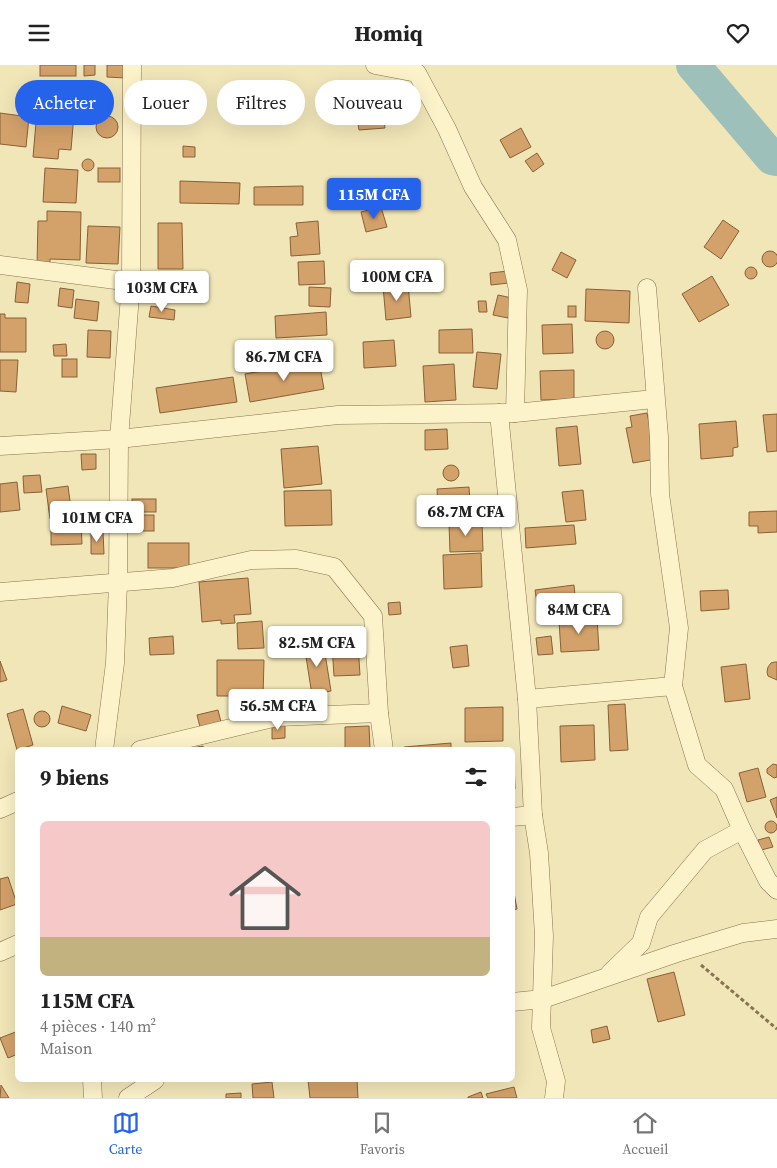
<!DOCTYPE html>
<html lang="fr">
<meta charset="utf-8">
<style>
:root{--surface:#fff;--page:#f6f6f6;--text:#222;--muted:#767676;--line:#e0e0e0;--accent:#2563eb}
body{margin:0;font-family:"Source Serif 4",serif;background:var(--page);color:var(--text);height:100vh;display:flex;flex-direction:column;font-size:19px;white-space:nowrap}
*{box-sizing:border-box;margin:0}
p{font-size:16px;color:var(--muted)}
.icon{flex:none;width:28px;height:28px;fill:none;stroke:currentColor;stroke-width:2;stroke-linecap:round;stroke-linejoin:round}
.map{position:relative;flex:1;overflow:hidden}
.side{position:absolute;left:15px;top:682px;width:500px;height:335px;display:flex;flex-direction:column;background:var(--surface);border-radius:8px;box-shadow:0 5px 20px #0002}
.side>*{flex:none}
.hud{position:absolute;left:15px;top:15px;width:500px;height:45px;display:flex;gap:10px}
.price{position:absolute;translate:-50% -42px;padding:0 11px;border-radius:5px;background:#fff;color:#222;font-size:16px;line-height:32px;filter:drop-shadow(0 1px 2px #0008)}
.price::after{content:'';position:absolute;left:50%;top:30px;width:15px;height:11px;margin-left:-8px;background:inherit;clip-path:polygon(0 0,100% 0,50% 100%)}
.price.selected{background:var(--accent);color:#fff}
ul{padding:0;list-style:none}
li{display:grid;align-content:center;gap:10px;height:265px;padding:0 25px}
li span{display:grid;place-items:center;height:155px;border-radius:8px;color:#555}
li>.icon{margin-inline-start:auto}
span .icon{width:90px;height:90px;fill:#fffc;stroke-width:1}
li b{font-size:21px}
h2{display:flex;justify-content:space-between;align-items:center;height:60px;padding:0 25px;font-size:21px}
.pill{padding:0 18px;border-radius:22px;background:var(--surface);box-shadow:0 5px 20px #0002;font-size:18px;line-height:45px}
.pill.selected{background:var(--accent);color:#fff}
header{display:flex;justify-content:space-between;align-items:center;height:65px;padding:0 25px;background:var(--surface);font-size:22px;font-weight:700}
.menu{display:flex;justify-content:space-around;align-items:center;height:70px;border-top:1px solid var(--line);background:var(--surface);font-size:14px;color:var(--muted)}
.menu a{display:grid;justify-items:center;gap:2px}
.menu .selected{color:var(--accent)}
.map>svg:first-child{display:block}
</style>
<header><svg class="icon" aria-label="menu" viewBox="0 0 24 24"><path d="M4 6h16M4 12h16M4 18h16"/></svg>Homiq<svg class="icon" aria-label="heart" viewBox="0 0 24 24"><path d="M12 20l-8-8c-3-5 5-10 8-4 3-6 11-1 8 4z"/></svg></header>
<div class="map">
<svg width="777" height="1033" viewBox="0 0 777 1033">
<rect width="100%" height="100%" fill="#f1e6b8"/>
<g fill="none" stroke-linecap="round" stroke-linejoin="round">
<!-- river -->
<polyline stroke="#9dc0ba" stroke-width="34" points="693,0 772,93 777,94"/>
</g>
<!-- building -->
<g fill="#d3a16a" stroke="#896036">
<rect x="40" y="0" width="36" height="11"/>
<polygon points="84,0 95,0 95,10 84,11"/>
<polygon points="107,0 125,0 125,13 107,12"/>
<polygon points="392,28 394,55 384,56 385,63 359,65 358,58 353,59 351,31"/>
<polygon points="37,46 74,49 71,85 59,84 58,94 33,92"/>
<polygon points="0,48 29,52 26,82 0,79"/>
<circle cx="107" cy="62" r="11"/>
<polygon points="521,63 531,82 510,93 500,75"/>
<polygon points="183,81 195,82 195,92 183,92"/>
<polygon points="537,88 544,99 533,107 525,96"/>
<circle cx="88" cy="100" r="6"/>
<polygon points="45,103 78,105 76,138 43,137"/>
<rect x="98" y="103" width="22" height="14"/>
<polygon points="180,116 240,118 239,139 180,138"/>
<polygon points="303,121 303,140 254,140 254,122"/>
<polygon points="381,142 387,162 366,167 361,147"/>
<polygon points="47,146 81,147 80,195 50,194 50,200 37,200 38,156 47,156"/>
<polygon points="723,155 739,166 721,194 704,182"/>
<polygon points="318,156 320,189 291,191 290,172 298,171 296,158"/>
<polygon points="158,158 182,158 183,204 158,204"/>
<polygon points="88,161 120,162 118,199 86,198"/>
<circle cx="770" cy="194" r="8"/>
<polygon points="561,187 576,195 567,213 552,205"/>
<polygon points="324,196 325,219 299,220 298,197"/>
<circle cx="751" cy="208" r="6"/>
<polygon points="508,206 509,218 491,220 490,208"/>
<polygon points="712,211 729,240 699,257 682,229"/>
<polygon points="17,217 30,219 28,238 15,237"/>
<polygon points="408,219 411,252 386,255 383,221"/>
<polygon points="309,222 331,223 330,242 309,241"/>
<polygon points="60,223 74,225 72,243 58,241"/>
<polygon points="586,224 630,226 629,258 585,256"/>
<polygon points="498,230 512,233 508,253 493,250"/>
<polygon points="76,234 99,237 97,256 74,253"/>
<polygon points="478,236 486,236 487,247 479,247"/>
<polygon points="151,241 175,245 174,255 149,252"/>
<rect x="568" y="241" width="8" height="11"/>
<polygon points="326,247 327,270 276,273 275,251"/>
<polygon points="0,249 5,249 5,253 26,253 26,287 0,287"/>
<polygon points="572,259 573,288 543,289 542,260"/>
<polygon points="472,264 473,288 439,288 439,265"/>
<polygon points="88,265 111,266 110,293 87,292"/>
<circle cx="605" cy="275" r="9"/>
<polygon points="394,275 396,301 364,303 363,277"/>
<polygon points="66,279 67,291 54,291 53,280"/>
<polygon points="477,287 501,289 497,324 473,322"/>
<rect x="62" y="294" width="15" height="18"/>
<polygon points="0,295 18,295 16,327 0,326"/>
<polygon points="319,296 324,324 250,337 245,309"/>
<polygon points="454,299 456,335 425,337 423,301"/>
<polygon points="574,305 574,334 541,335 540,306"/>
<polygon points="233,312 237,337 160,348 156,323"/>
<polygon points="647,348 656,394 633,398 626,363 632,362 630,351"/>
<polygon points="777,349 777,386 767,387 763,350"/>
<polygon points="736,356 738,382 733,383 733,391 701,394 699,359"/>
<polygon points="577,361 581,399 559,401 556,363"/>
<polygon points="447,364 448,384 425,385 425,365"/>
<polygon points="318,381 322,419 284,423 281,384"/>
<polygon points="81,389 96,389 96,404 82,405"/>
<circle cx="451" cy="408" r="8"/>
<polygon points="40,410 42,427 24,428 23,411"/>
<polygon points="17,417 20,445 0,447 0,419"/>
<polygon points="68,421 72,451 50,454 46,424"/>
<polygon points="469,422 471,455 439,457 437,424"/>
<polygon points="331,425 332,460 285,461 284,426"/>
<polygon points="583,425 586,455 566,457 562,427"/>
<rect x="132" y="434" width="24" height="13"/>
<polygon points="777,446 777,467 758,468 758,461 749,461 749,447"/>
<rect x="131" y="450" width="23" height="16"/>
<polygon points="81,457 82,479 51,480 51,458"/>
<polygon points="482,457 483,486 450,487 449,459"/>
<polygon points="574,460 576,479 526,483 525,463"/>
<polygon points="91,467 103,467 104,489 91,489"/>
<rect x="148" y="478" width="41" height="25"/>
<polygon points="481,488 482,522 444,524 443,490"/>
<polygon points="248,513 251,549 234,550 235,558 221,559 221,555 202,557 199,517"/>
<polygon points="574,520 576,540 538,545 535,525"/>
<polygon points="728,525 729,544 701,546 700,526"/>
<polygon points="400,537 401,549 389,550 388,538"/>
<polygon points="597,553 599,585 561,587 559,556"/>
<polygon points="262,556 264,583 238,584 237,558"/>
<polygon points="173,571 174,589 150,590 149,573"/>
<polygon points="551,571 553,589 538,590 536,573"/>
<polygon points="323,576 331,626 312,630 304,579"/>
<polygon points="358,579 360,610 334,611 332,581"/>
<polygon points="467,580 469,601 453,603 450,582"/>
<polygon points="217,595 264,595 263,631 217,631"/>
<polygon points="0,596 7,615 0,617"/>
<polygon points="775,597 777,597 777,615 768,611 767,607 768,602 771,598"/>
<polygon points="746,599 750,634 725,637 721,602"/>
<polygon points="625,639 628,685 610,686 608,640"/>
<polygon points="62,641 91,650 86,666 58,658"/>
<polygon points="503,642 503,676 465,677 465,643"/>
<polygon points="23,644 33,680 17,685 7,649"/>
<polygon points="218,645 221,657 200,662 197,650"/>
<circle cx="42" cy="654" r="8"/>
<polygon points="272,658 285,658 285,673 272,674"/>
<polygon points="594,660 595,695 561,697 560,661"/>
<polygon points="369,661 370,683 345,684 345,662"/>
<polygon points="451,678 451,685 404,685 404,682"/>
<polygon points="203,681 204,685 180,685"/>
<polygon points="512,695 514,695 515,724 512,724"/>
<polygon points="773,699 777,700 777,712 774,713 767,708 767,704"/>
<polygon points="758,703 766,732 747,737 739,708"/>
<polygon points="777,732 777,753 770,735"/>
<circle cx="771" cy="762" r="6"/>
<polygon points="769,772 773,782 761,785 758,775"/>
<polygon points="8,812 17,839 0,845 0,814"/>
<polygon points="512,817 517,844 512,845"/>
<polygon points="674,907 685,950 658,957 647,914"/>
<polygon points="607,961 610,974 593,978 591,965"/>
<polygon points="18,966 18,989 8,993 0,973"/>
<polygon points="308,1015 357,1015 358,1033 310,1033"/>
<polygon points="272,1017 274,1033 253,1033 252,1019"/>
<polygon points="1,1020 9,1033 0,1033"/>
<polygon points="514,1022 517,1033 488,1033 486,1029"/>
<polygon points="481,1027 483,1033 468,1033 468,1032"/>
<polygon points="241,1028 241,1033 226,1033 226,1029"/>
</g>
<g fill="none" stroke-linecap="round" stroke-linejoin="round">
<!-- street casing -->
<g stroke="#887452" stroke-width="19">
<g id="street">
<polyline points="375,0 417,8 447,64 473,122 507,175 518,225 515,348"/>
<polyline points="0,200 131,217"/>
<polyline points="647,223 659,372 660,429 679,563 673,621 697,700 724,724 742,765 768,816 777,825"/>
<polyline points="499,348 527,634 533,750 539,788 544,871 541,963 556,1016 554,1033"/>
<polyline points="0,381 119,374 338,350 515,348 654,334"/>
<polyline points="0,527 173,513 251,495 296,494 334,502 373,551 379,648 384,685"/>
<polyline points="527,634 673,621"/>
<polyline points="104,685 115,598 118,517 119,374 131,217 132,0"/>
<polyline points="140,685 277,652 379,648"/>
<polyline points="0,744 18,736"/>
<polyline points="512,752 533,750"/>
<polyline points="0,887 18,879"/>
<polyline points="610,908 641,878 649,852 705,785 742,765"/>
<polyline points="512,937 543,934 677,888 743,868 777,864"/>
<polyline points="92,1015 93,1033"/>
<polyline points="128,1033 155,1015"/>
</g>
</g>
<!-- path -->
<polyline stroke="#887452" stroke-width="3" stroke-dasharray="4 2.5" stroke-linecap="butt" points="701,900 777,964"/>
<!-- street -->
<use href="#street" stroke="#fcf3cb" stroke-width="18"/>
</g>
</svg>
<b class="price selected" style="left:374px;top:155px">115M CFA</b>
<b class="price" style="left:397px;top:237px">100M CFA</b>
<b class="price" style="left:162px;top:248px">103M CFA</b>
<b class="price" style="left:284px;top:317px">86.7M CFA</b>
<b class="price" style="left:466px;top:472px">68.7M CFA</b>
<b class="price" style="left:97px;top:478px">101M CFA</b>
<b class="price" style="left:579px;top:570px">84M CFA</b>
<b class="price" style="left:317px;top:603px">82.5M CFA</b>
<b class="price" style="left:278px;top:666px">56.5M CFA</b>
<div class="hud">
<a class="pill selected">Acheter</a>
<a class="pill">Louer</a>
<a class="pill">Filtres</a>
<a class="pill">Nouveau</a>
</div>
<section class="side">
<h2>9 biens<svg class="icon" aria-label="filters" viewBox="0 0 24 24"><path d="M4 7h16M4 17h16"/><circle cx="9" cy="7" r="2"/><circle cx="15" cy="17" r="2"/></svg></h2>
<ul>
<li><span style="background:linear-gradient(#f6c9c9 75%,#c2b280 0)"><svg class="icon" aria-label="home" viewBox="0 0 24 24"><path d="M3 11l9-7 9 7M6 9v11h12V9"/></svg></span><div><b>115M CFA</b><p>4 pièces · 140 m²</p><p>Maison</p></div></li>
</ul>
</section>
</div>
<nav class="menu">
<a class="selected"><svg class="icon" aria-label="map" viewBox="0 0 24 24"><path d="M3 6l6-2 6 2 6-2v14l-6 2-6-2-6 2zM9 4v14M15 6v14"/></svg>Carte</a>
<a><svg class="icon" aria-label="saved" viewBox="0 0 24 24"><path d="M7 4h10v16l-5-4-5 4z"/></svg>Favoris</a>
<a><svg class="icon" aria-label="home" viewBox="0 0 24 24"><path d="M3 11l9-7 9 7M6 9v11h12V9"/></svg>Accueil</a>
</nav>
